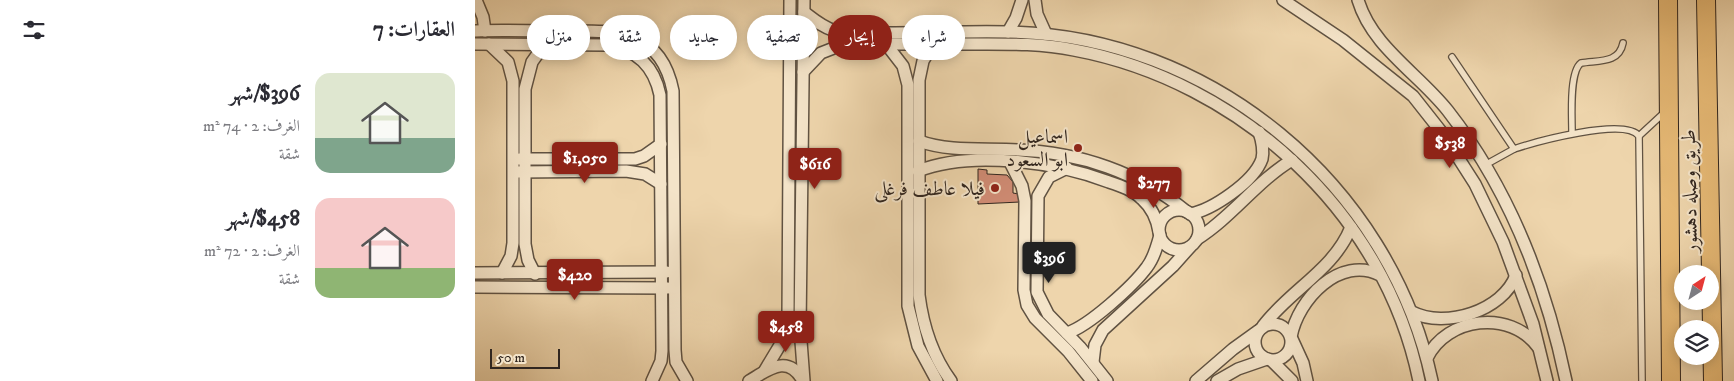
<!DOCTYPE html>
<html lang="ar">
<meta charset="utf-8">
<style>
:root{--surface:#fff;--page:#f7f7f7;--text:#2b2b33;--muted:#7c7c81;--accent:#8f2418}
body{margin:0;font-family:"IM FELL DW Pica",Amiri,serif;background:var(--page);color:var(--text);direction:rtl;height:100vh;display:flex;flex-direction:column;font-size:19px;white-space:nowrap}
*{box-sizing:border-box;margin:0}
p{font-size:16px;color:var(--muted)}
.icon{flex:none;width:28px;height:28px;fill:none;stroke:currentColor;stroke-width:2;stroke-linecap:round;stroke-linejoin:round}
.map{position:relative;flex:1;overflow:hidden;direction:ltr}
.side{display:flex;flex-direction:column;background:var(--surface);width:475px}
.side>*{flex:none}
.top-card{position:absolute;left:15px;top:15px;width:475px;height:45px;direction:rtl;display:flex;gap:10px}
.needle{width:32px;rotate:36deg}
.tools{position:absolute;left:1199px;top:265px;display:grid;gap:10px}
.tools a{display:grid;place-items:center;width:45px;height:45px;border-radius:50%;background:var(--surface);box-shadow:0 2px 12px #0003;font-size:25px}
.scale{position:absolute;left:15px;bottom:12px;width:70px;box-sizing:border-box;padding-left:5px;border:2px solid #31261f;border-top:0;font-size:14px;line-height:18px;white-space:nowrap;color:#31261f;-webkit-text-stroke:4px #f4e4c9;paint-order:stroke}
.price{position:absolute;translate:-50% -42px;padding:0 11px;border-radius:5px;background:var(--accent);color:#fff;font-size:16px;line-height:32px;filter:drop-shadow(0 1px 2px #0008)}
.price::after{content:'';position:absolute;left:50%;top:30px;width:15px;height:11px;margin-left:-8px;background:inherit;clip-path:polygon(0 0,100% 0,50% 100%)}
.price.active{background:#222;color:#fff}
ul{padding:0;list-style:none}
li{display:flex;align-items:center;gap:15px;height:125px;padding:0 20px}
li span{display:grid;place-items:center;flex:none;width:140px;height:100px;border-radius:15px;color:#555}
li>.icon{margin-inline-start:auto}
span .icon{width:60px;height:60px;fill:#fffc;stroke-width:1}
li b{font-size:21px}
h2{display:flex;justify-content:space-between;align-items:center;height:60px;padding:0 20px;font-size:21px}
.chip{padding:0 18px;border-radius:22px;background:var(--surface);box-shadow:0 2px 12px #0003;font-size:18px;line-height:45px}
.chip.active{background:var(--accent);color:#fff}
main{display:flex;flex:1;min-height:0}
.map>svg:first-child{display:block}
</style>
<main>
<div class="map">
<svg width="1259" height="381" viewBox="0 0 1259 381">
<rect width="100%" height="100%" fill="#eed5ac"/>
<filter id="stains"><feTurbulence type="fractalNoise" baseFrequency=".004" numOctaves="4"/><feColorMatrix values="0 0 0 0 .2 0 0 0 0 .09 0 0 0 0 .02 0 0 0 .5 -.17"/></filter>
<radialGradient id="worn" r=".72"><stop offset=".6" stop-color="#630" stop-opacity="0"/><stop offset="1" stop-color="#630" stop-opacity=".3"/></radialGradient>
<!-- building -->
<polygon fill="#d18c75" stroke="#31261f" points="503,169 512,170 512,174 532,175 538,182 538,193 544,194 545,202 503,204"/>
<g fill="none" stroke-linecap="round" stroke-linejoin="round">
<!-- service casing -->
<g stroke="#605242" stroke-width="8">
<g id="service">
<path d="M977,57L1039,149C1060,142 1150,117 1164,136L1167,381"/>
<path d="M1097,132C1097,117 1094,72 1106,63C1123,60 1144,64 1148,43"/>
<polyline points="1164,136 1191,111"/>
<polyline points="1010,165 1039,149"/>
</g>
</g>
<!-- minor casing -->
<g stroke="#605242" stroke-width="14">
<g id="minor">
<polyline points="1,0 8,17 10,31"/>
<polyline points="560,0 562,14 571,34"/>
<polyline points="808,0 868,40 938,96 968,134 1000,184 1028,242 1058,324 1072,381"/>
<path d="M883,0C897,47 944,74 973,111C1034,189 1071,285 1091,381"/>
<path d="M329,12C338,19 347,27 360,31C377,36 397,33 416,33C455,33 494,31 533,32C735,35 915,184 957,381"/>
<path d="M0,31C27,30 54,31 81,31C135,31 185,25 198,91L200,350L201,362L212,381"/>
<polyline points="533,32 541,18 547,0"/>
<path d="M0,44L133,45C162,50 179,66 185,95L187,351L186,361L177,381"/>
<polyline points="14,44 33,62 38,81 38,243 36,256 27,273"/>
<polyline points="411,44 428,66 433,85 433,306 443,346 462,381"/>
<path d="M458,44L448,61L444,80V295C448,327 457,355 476,381"/>
<path d="M328,72L346,53L369,44C411,44 452,44 494,44C529,44 564,43 599,50C765,81 910,213 944,381"/>
<path d="M444,141C474,152 510,148 543,150C604,152 665,173 712,212"/>
<polyline points="44,159 160,159 169,156 186,144"/>
<polyline points="535,162 547,186 550,201 549,290 552,305 560,318 593,351 617,381"/>
<polyline points="592,168 574,177 563,196 562,292 573,314 605,347 632,381"/>
<path d="M443,171C496,150 581,162 634,182C646,186 658,190 667,199C677,208 682,219 684,232"/>
<polyline points="43,172 151,171 170,174 186,184"/>
<circle cx="704" cy="230" r="20"/>
<path d="M715,214C737,210 779,182 787,159C789,150 787,141 784,132"/>
<path d="M722,239C757,217 782,181 817,160"/>
<polyline points="0,273 192,272"/>
<polyline points="60,274 53,260 50,244 50,89 57,62 69,45"/>
<polyline points="0,287 193,288"/>
<path d="M937,312C970,329 1028,311 1041,275"/>
<circle cx="798" cy="342" r="18"/>
<path d="M788,326C815,290 859,270 876,227"/>
<path d="M592,333C614,326 658,286 672,267C679,258 682,246 685,235"/>
<path d="M816,337C823,299 865,255 905,275"/>
<polyline points="817,339 828,363 832,381"/>
<path d="M952,358C972,317 1035,309 1063,347"/>
<polyline points="796,360 817,381"/>
<polyline points="618,362 620,345 628,330 698,266 715,247"/>
<polyline points="290,370 308,340 313,316 315,0"/>
<path d="M274,381C293,370 313,353 328,381"/>
<polyline points="329,381 325,328 329,0"/>
<polyline points="721,381 758,349 783,331"/>
<polyline points="742,381 763,369 792,359"/>
</g>
</g>
<!-- primary casing -->
<g stroke="#31261f" stroke-width="20">
<g id="primary">
<polyline points="1193,0 1196,381"/>
<polyline points="1231,0 1238,381"/>
</g>
</g>
<!-- service -->
<use href="#service" stroke="#f4e4c9" stroke-width="5.5"/>
<!-- minor -->
<use href="#minor" stroke="#f4e4c9" stroke-width="11"/>
<!-- primary -->
<use href="#primary" stroke="#e7ba76" stroke-width="18"/>
</g>
<!-- markers -->
<g fill="#8f2418" stroke="#f4e4c9" stroke-width="2">
<circle cx="603" cy="148" r="5"/>
<circle cx="520" cy="188" r="5"/>
</g>
<g text-anchor="middle" stroke-width="4" stroke-linejoin="round" paint-order="stroke">
<!-- poi labels -->
<g font-size="20" fill="#31261f" stroke="#f4e4c9" text-anchor="end">
<text x="593" y="143">اسماعيل<tspan x="593" dy="23">ابو السعود</tspan></text>
<text x="510" y="195">فيلا عاطف فرغلى</text>
</g>
<!-- street labels -->
<g font-size="20" fill="#31261f" stroke="#f4e4c9">
<text transform="translate(1214 191) rotate(-91)" y="7">طريق وصله دهشور</text>
</g>
</g>
<rect width="100%" height="100%" filter="url(#stains)"/>
<rect width="100%" height="100%" fill="url(#worn)"/>
</svg>
<div class="tools">
<a><svg class="needle" viewBox="-14 -14 28 28"><path d="M0-13l5 13h-10z" fill="#e53935"/><path d="M0 13l5-13h-10z" fill="#7c7c81"/></svg></a>
<a><svg class="icon" aria-label="layers" viewBox="0 0 24 24"><path d="M12 4l9 5-9 5-9-5zM3 14l9 5 9-5"/></svg></a>
</div>
<div class="scale">50 m</div>
<b class="price" style="left:975px;top:169px">$538</b>
<b class="price" style="left:110px;top:184px">$1,050</b>
<b class="price" style="left:340px;top:190px">$616</b>
<b class="price" style="left:679px;top:209px">$277</b>
<b class="price active" style="left:574px;top:284px">$396</b>
<b class="price" style="left:100px;top:301px">$420</b>
<b class="price" style="left:311px;top:353px">$458</b>
<div class="top-card">
<a class="chip">شراء</a>
<a class="chip active">إيجار</a>
<a class="chip">تصفية</a>
<a class="chip">جديد</a>
<a class="chip">شقة</a>
<a class="chip">منزل</a>
</div>
</div>
<section class="side">
<h2>العقارات: 7<svg class="icon" aria-label="filters" viewBox="0 0 24 24"><path d="M4 7h16M4 17h16"/><circle cx="9" cy="7" r="2"/><circle cx="15" cy="17" r="2"/></svg></h2>
<ul>
<li><span style="background:linear-gradient(#dfe7d0 65%,#7fa58c 0)"><svg class="icon" aria-label="home" viewBox="0 0 24 24"><path d="M3 11l9-7 9 7M6 9v11h12V9"/></svg></span><div><b>$396/شهر</b><p>الغرف: 2 · 74 m²</p><p>شقة</p></div></li>
<li><span style="background:linear-gradient(#f6c9c9 70%,#8fb573 0)"><svg class="icon" aria-label="home" viewBox="0 0 24 24"><path d="M3 11l9-7 9 7M6 9v11h12V9"/></svg></span><div><b>$458/شهر</b><p>الغرف: 2 · 72 m²</p><p>شقة</p></div></li>
</ul>
</section>
</main>
